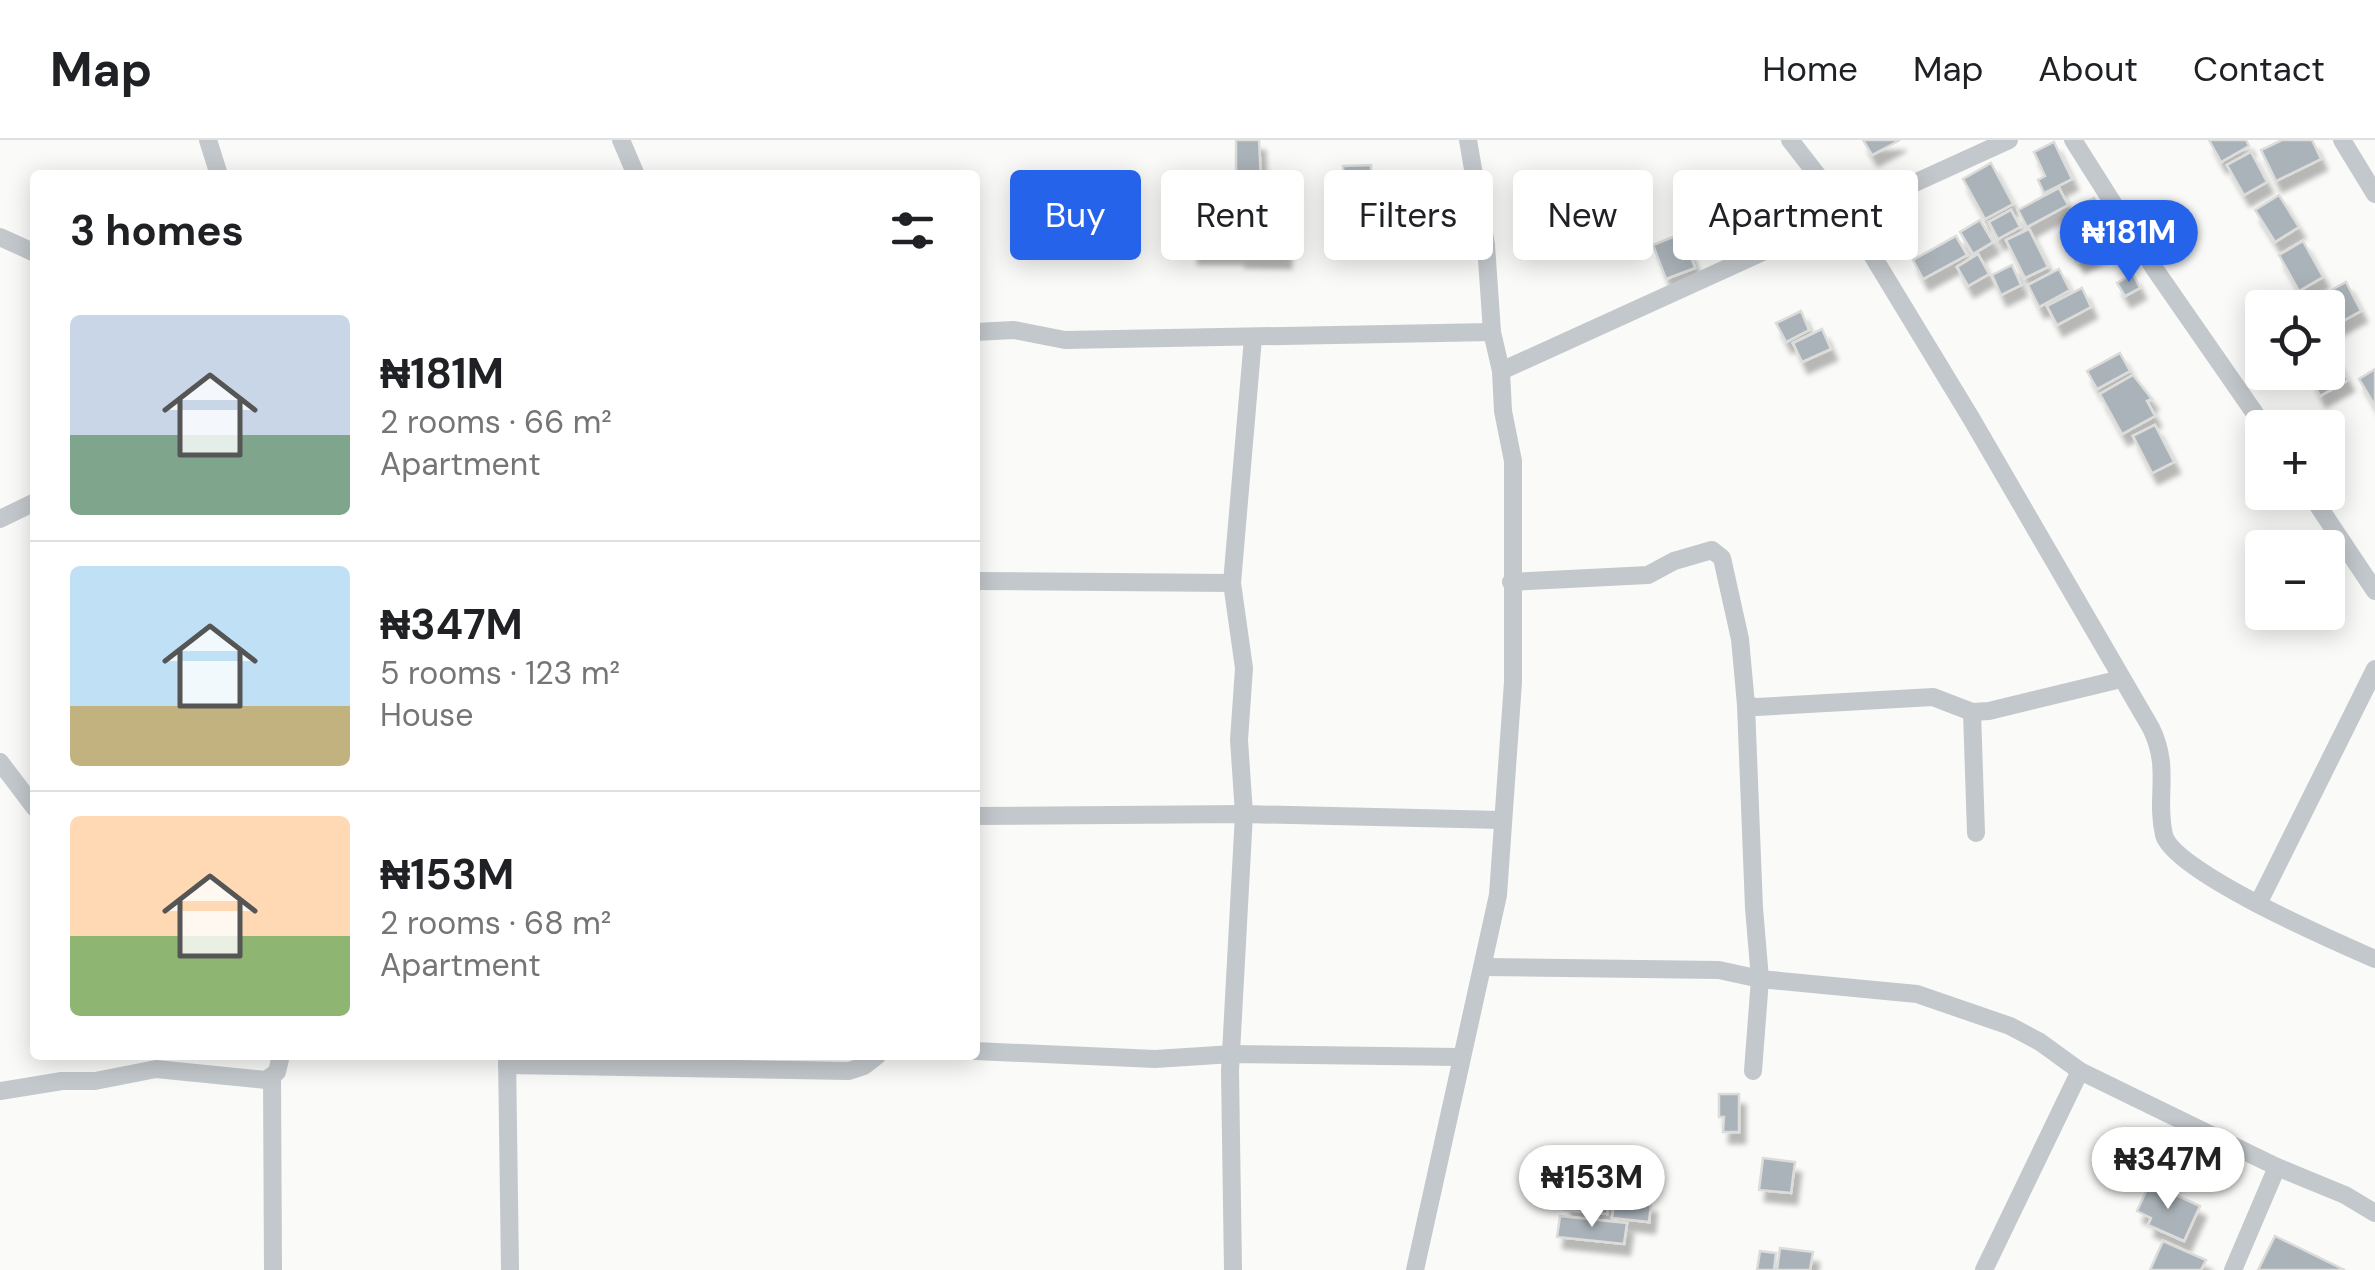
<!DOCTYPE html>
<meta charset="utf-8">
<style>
:root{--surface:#fff;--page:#f6f6f6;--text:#202124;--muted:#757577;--line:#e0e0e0;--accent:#2563eb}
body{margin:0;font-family:"DM Sans",sans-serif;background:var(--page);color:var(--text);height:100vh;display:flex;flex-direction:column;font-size:38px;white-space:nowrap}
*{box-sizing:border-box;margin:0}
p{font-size:32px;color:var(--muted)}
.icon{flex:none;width:55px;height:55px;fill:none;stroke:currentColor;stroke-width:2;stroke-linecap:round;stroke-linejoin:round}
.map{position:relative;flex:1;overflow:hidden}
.panel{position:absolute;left:30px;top:30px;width:950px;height:890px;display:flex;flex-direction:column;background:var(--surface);border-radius:10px;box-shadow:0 5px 25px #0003}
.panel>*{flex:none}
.top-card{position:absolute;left:1010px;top:30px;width:950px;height:90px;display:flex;gap:20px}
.controls{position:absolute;left:2245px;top:150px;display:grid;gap:20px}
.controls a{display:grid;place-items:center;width:100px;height:100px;border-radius:10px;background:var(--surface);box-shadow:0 5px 25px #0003;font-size:50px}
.price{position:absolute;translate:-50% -85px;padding:0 22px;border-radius:35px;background:#fff;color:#222;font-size:32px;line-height:65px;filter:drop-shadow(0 2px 5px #0008)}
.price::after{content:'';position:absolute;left:50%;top:60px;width:30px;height:22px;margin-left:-15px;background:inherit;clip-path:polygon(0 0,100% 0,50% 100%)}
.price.active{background:var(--accent);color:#fff}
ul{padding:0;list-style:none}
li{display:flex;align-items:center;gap:30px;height:250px;padding:0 40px}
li+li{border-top:2px solid var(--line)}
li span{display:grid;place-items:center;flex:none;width:280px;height:200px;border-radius:10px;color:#555}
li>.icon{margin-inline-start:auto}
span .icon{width:120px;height:120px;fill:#fffc;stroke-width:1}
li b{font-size:42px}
h2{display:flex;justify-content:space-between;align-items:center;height:120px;padding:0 40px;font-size:42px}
.chip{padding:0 35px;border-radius:10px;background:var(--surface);box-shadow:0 5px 25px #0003;font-size:35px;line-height:90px}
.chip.active{background:var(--accent);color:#fff}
header{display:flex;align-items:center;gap:60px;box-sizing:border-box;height:140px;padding:0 50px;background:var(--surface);border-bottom:2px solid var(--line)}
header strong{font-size:48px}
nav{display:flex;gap:55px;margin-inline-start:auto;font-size:35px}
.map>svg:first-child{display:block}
</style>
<header>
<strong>Map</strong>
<nav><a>Home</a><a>Map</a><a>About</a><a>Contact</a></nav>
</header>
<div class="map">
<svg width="2375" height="1130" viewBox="0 0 2375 1130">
<defs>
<filter id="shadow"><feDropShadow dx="6" dy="11" stdDeviation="2.5" flood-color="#0004"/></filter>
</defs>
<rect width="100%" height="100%" fill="#fafaf8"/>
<!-- building -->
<g fill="#aab3b9" stroke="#dcdcda" stroke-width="2.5" filter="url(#shadow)">
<polygon points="1236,0 1259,0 1261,40 1236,41"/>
<polygon points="1863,0 1900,0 1872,15"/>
<polygon points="2209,0 2246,0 2249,6 2221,22"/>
<polygon points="2282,0 2312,0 2321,19 2276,41 2261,10"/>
<polygon points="2054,2 2072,39 2044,53 2038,40 2045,36 2034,12"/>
<polygon points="2251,12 2267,42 2244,55 2227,25"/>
<polygon points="1991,23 2013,64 1985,79 1963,39"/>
<polygon points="1371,25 1371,67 1344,68 1343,26"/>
<polygon points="2059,48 2068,65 2027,87 2018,70"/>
<polygon points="2279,55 2299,87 2275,102 2255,70"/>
<polygon points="2094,58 2118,101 2079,122 2071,109 2095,96 2079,66"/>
<polygon points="1718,65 1746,100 1730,112 1703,78"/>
<polygon points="2011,70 2020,87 1998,99 1989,82"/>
<polygon points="1980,80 1993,102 1973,114 1960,92"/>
<rect x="1192" y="81" width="45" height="32"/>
<polygon points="1287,82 1285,117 1239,116 1242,83"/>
<polygon points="2029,89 2048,127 2025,138 2006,100"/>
<polygon points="1683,93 1695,128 1666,139 1653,105"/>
<polygon points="1956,96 1967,115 1923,139 1913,120"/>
<polygon points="2303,101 2323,137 2299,151 2279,115"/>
<polygon points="1978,114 1989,134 1968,146 1957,127"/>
<polygon points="2012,125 2021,145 2001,155 1992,135"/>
<polygon points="2059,129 2070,150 2039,167 2028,145"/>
<polygon points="2133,134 2140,148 2125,156 2117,143"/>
<polygon points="2346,142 2361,171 2328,189 2328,168 2315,168 2311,161"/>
<polygon points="2082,148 2091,167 2057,185 2047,166"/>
<polygon points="1801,171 1809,190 1786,202 1776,183"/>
<polygon points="1822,189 1831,209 1802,222 1793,203"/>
<polygon points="2331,210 2348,240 2320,256 2308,232 2328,232 2328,212"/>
<polygon points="2120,213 2130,231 2097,249 2087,231"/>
<polygon points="2375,229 2375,266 2359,239"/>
<polygon points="2133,235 2152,259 2147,261 2155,276 2122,294 2100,254"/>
<polygon points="2155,285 2174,322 2152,333 2133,296"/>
<polygon points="1719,954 1739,954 1739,992 1723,992 1724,977 1719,977"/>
<polygon points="1763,1018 1795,1022 1791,1053 1759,1050"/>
<polygon points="2150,1043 2200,1066 2184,1101 2148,1085 2151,1078 2137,1071"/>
<polygon points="1567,1051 1609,1055 1607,1074 1564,1070"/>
<polygon points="1615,1057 1651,1062 1649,1082 1612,1078"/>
<polygon points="1560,1076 1627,1083 1624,1104 1557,1097"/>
<polygon points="2275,1096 2345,1130 2258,1130"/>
<polygon points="2163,1101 2206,1120 2201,1130 2150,1130"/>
<polygon points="1780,1108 1813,1112 1810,1130 1777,1130"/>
<polygon points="1760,1111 1776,1113 1774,1130 1757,1130"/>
</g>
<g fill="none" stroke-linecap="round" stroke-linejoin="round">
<!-- minor -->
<g stroke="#c3c8cc" stroke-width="18">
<polyline points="208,0 219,35"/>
<polyline points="621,0 636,35"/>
<path d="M1790,0L1846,72L1971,278L2151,588C2171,629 2155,656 2164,695C2174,732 2336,802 2375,819"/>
<polyline points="2073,0 2154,128 2265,288"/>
<polyline points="2342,0 2375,54"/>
<polyline points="0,97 35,113"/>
<polyline points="975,192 1014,190 1065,200 1492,192"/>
<polyline points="1501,231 2009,0"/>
<polyline points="2309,352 2375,451"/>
<polyline points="0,379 35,362"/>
<polyline points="975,441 1232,443"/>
<polyline points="1511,442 1648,435 1674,421 1712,410 1722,418 1740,499 1746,565 1754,768 1760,839 1753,931"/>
<polyline points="1746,565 1757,567 1933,557 1972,572 1989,571 2121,539"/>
<polyline points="1972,572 1976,693"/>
<polyline points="0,622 35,668"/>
<polyline points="975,676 1244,674 1502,680"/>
<polyline points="2258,764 2375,529"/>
<polyline points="1484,827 1719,830 1760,839 1917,854 2010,886 2040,902 2080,931 2277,1027 2233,1130"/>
<polyline points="975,911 1155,919 1233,914 1460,917"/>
<polyline points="507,915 510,1130"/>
<polyline points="507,925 849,931 864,926 878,915"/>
<polyline points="272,937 273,1130"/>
<polyline points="0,951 62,941 95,941 156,929 266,940 277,932 281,915"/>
<polyline points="2277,1027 2345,1055 2375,1073"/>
<polyline points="1233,1130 1230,931 1244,674 1239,600 1244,528 1232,443 1253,198"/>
<polyline points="1415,1130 1498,755 1513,542 1513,321 1503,271 1501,231 1492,192 1486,105 1468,0"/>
<polyline points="1984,1130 2080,931"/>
</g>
</g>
</svg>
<div class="controls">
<a><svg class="icon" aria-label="locate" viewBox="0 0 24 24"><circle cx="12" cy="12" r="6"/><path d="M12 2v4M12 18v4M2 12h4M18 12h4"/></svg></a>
<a>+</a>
<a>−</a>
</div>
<b class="price active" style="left:2129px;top:145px">₦181M</b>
<b class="price" style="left:2168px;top:1072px">₦347M</b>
<b class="price" style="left:1592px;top:1090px">₦153M</b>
<div class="top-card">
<a class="chip active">Buy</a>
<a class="chip">Rent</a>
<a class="chip">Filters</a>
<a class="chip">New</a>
<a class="chip">Apartment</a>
</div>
<section class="panel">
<h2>3 homes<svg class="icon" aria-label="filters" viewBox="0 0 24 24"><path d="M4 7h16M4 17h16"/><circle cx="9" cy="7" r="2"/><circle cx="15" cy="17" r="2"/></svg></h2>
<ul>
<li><span style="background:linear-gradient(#c9d6e8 60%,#7fa58c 0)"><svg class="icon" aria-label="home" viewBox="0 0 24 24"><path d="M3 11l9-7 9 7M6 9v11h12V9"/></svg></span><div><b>₦181M</b><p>2 rooms · 66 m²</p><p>Apartment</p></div></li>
<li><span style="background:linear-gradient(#bfe0f5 70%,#c2b280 0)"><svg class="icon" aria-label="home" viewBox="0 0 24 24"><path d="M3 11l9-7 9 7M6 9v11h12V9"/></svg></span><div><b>₦347M</b><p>5 rooms · 123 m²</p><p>House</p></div></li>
<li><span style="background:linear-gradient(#ffd9b3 60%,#8fb573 0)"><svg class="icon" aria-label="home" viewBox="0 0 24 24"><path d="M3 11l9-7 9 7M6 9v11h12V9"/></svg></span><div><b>₦153M</b><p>2 rooms · 68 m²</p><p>Apartment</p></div></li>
</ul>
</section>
</div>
